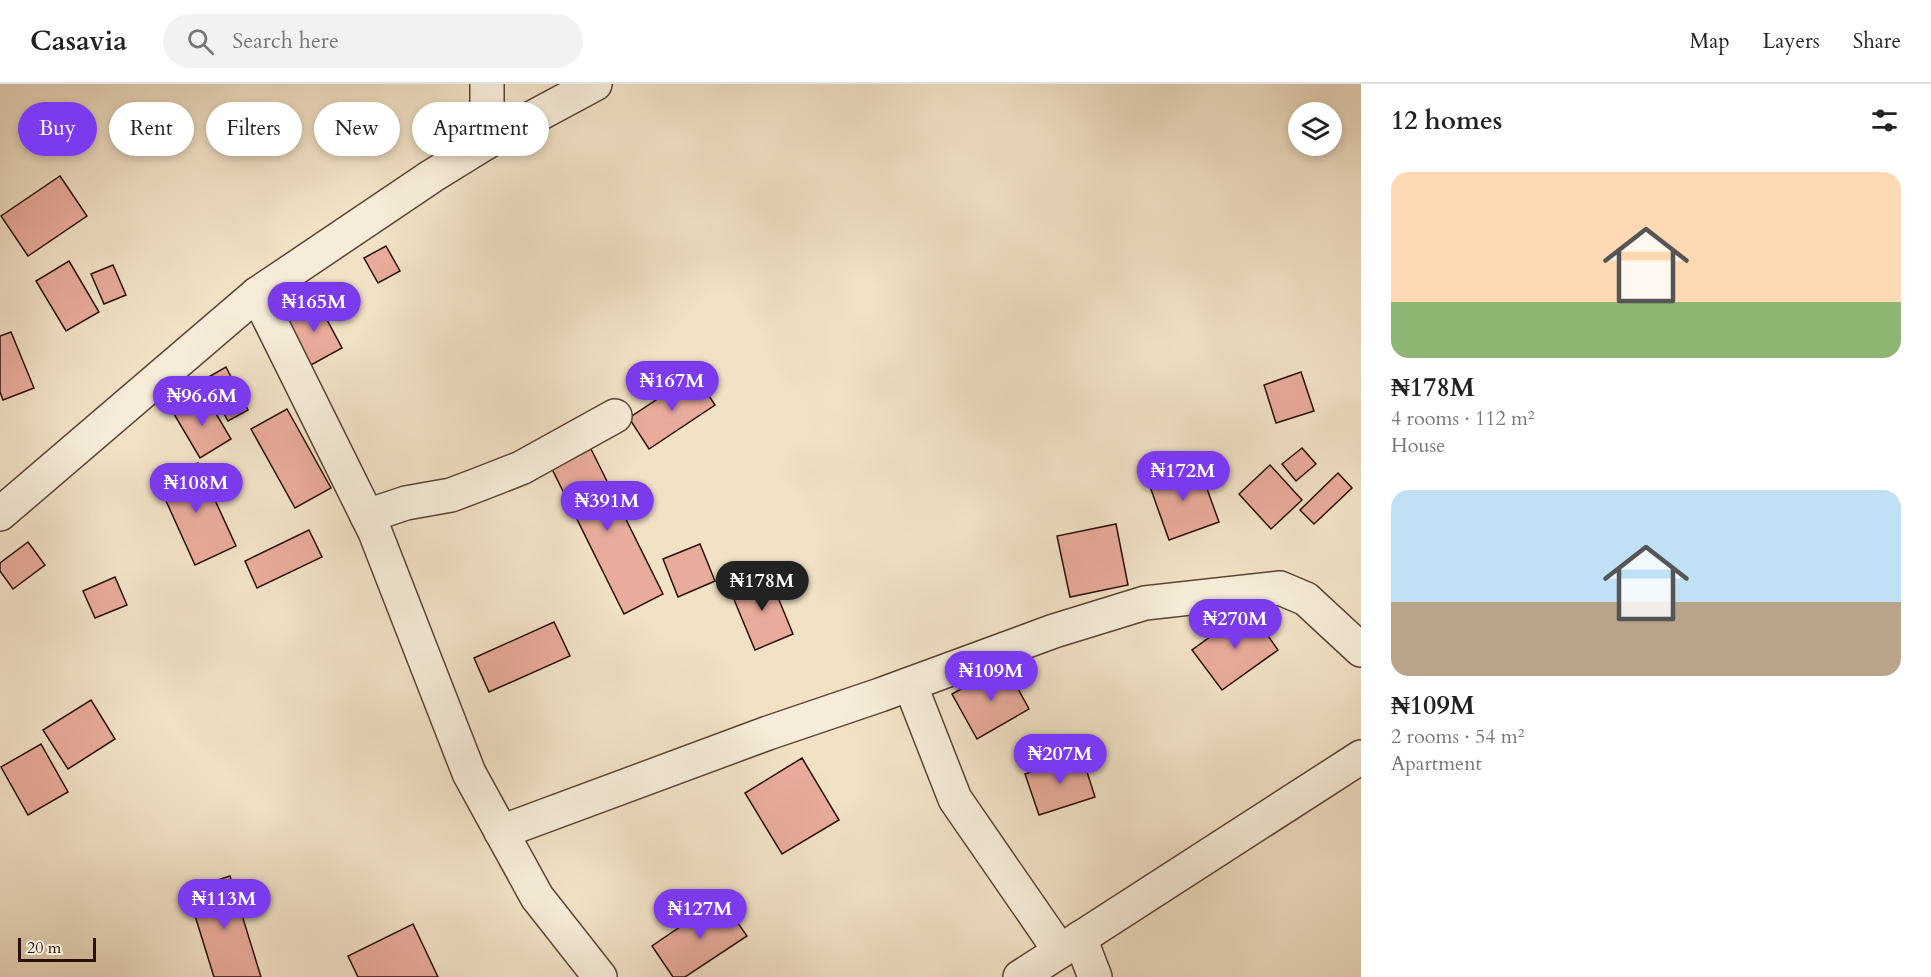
<!DOCTYPE html>
<meta charset="utf-8">
<style>
:root{--surface:#fff;--page:#f2f2f2;--text:#222;--muted:#767676;--line:#e0e0e0;--accent:#7c3aed}
body{margin:0;font-family:Cardo,serif;background:var(--page);color:var(--text);height:100vh;display:flex;flex-direction:column;font-size:22px;white-space:nowrap}
*{box-sizing:border-box;margin:0}
p{font-size:20px;color:var(--muted)}
.icon{flex:none;width:33px;height:33px;fill:none;stroke:currentColor;stroke-width:2;stroke-linecap:round;stroke-linejoin:round}
.map{position:relative;flex:1;overflow:hidden}
.details{display:flex;flex-direction:column;background:var(--surface);width:570px}
.details>*{flex:none}
.banner{position:absolute;left:18px;top:18px;width:570px;height:54px;display:flex;gap:12px}
.buttons{position:absolute;left:1288px;top:18px;display:grid;gap:12px}
.buttons a{display:grid;place-items:center;width:54px;height:54px;border-radius:50%;background:var(--surface);box-shadow:0 3px 9px #0003;font-size:30px}
.scale{position:absolute;left:18px;bottom:15px;width:78px;box-sizing:border-box;padding-left:6px;border:3px solid #2a1004;border-top:0;font-size:16px;line-height:21px;white-space:nowrap;color:#2a1004;-webkit-text-stroke:4px #f6ecd9;paint-order:stroke}
.price{position:absolute;translate:-50% -51px;padding:0 14px;border-radius:21px;background:var(--accent);color:#fff;font-size:20px;line-height:39px;filter:drop-shadow(0 2px 3px #0008)}
.price::after{content:'';position:absolute;left:50%;top:36px;width:18px;height:14px;margin-left:-9px;background:inherit;clip-path:polygon(0 0,100% 0,50% 100%)}
.price.on{background:#222;color:#fff}
ul{padding:0;list-style:none}
li{display:grid;align-content:center;gap:12px;height:318px;padding:0 30px}
li span{display:grid;place-items:center;height:186px;border-radius:18px;color:#555}
li>.icon{margin-inline-start:auto}
span .icon{width:108px;height:108px;fill:#fffc;stroke-width:1}
li b{font-size:26px}
h2{display:flex;justify-content:space-between;align-items:center;height:72px;padding:0 30px;font-size:26px}
.pill{padding:0 21px;border-radius:27px;background:var(--surface);box-shadow:0 3px 9px #0003;font-size:21px;line-height:54px}
.pill.on{background:var(--accent);color:#fff}
header{display:flex;align-items:center;gap:36px;box-sizing:border-box;height:84px;padding:0 30px;background:var(--surface);border-bottom:2px solid var(--line)}
header strong{font-size:28px}
nav{display:flex;gap:33px;margin-inline-start:auto;font-size:21px}
.search{width:420px;height:54px;background:var(--page);display:flex;align-items:center;gap:15px;box-sizing:border-box;padding:0 21px;border-radius:33px;color:var(--muted);font-size:22px}
main{display:flex;flex:1;min-height:0}
.map>svg:first-child{display:block}
</style>
<header>
<strong>Casavia</strong>
<div class="search"><svg class="icon" aria-label="search" viewBox="0 0 24 24"><circle cx="10" cy="10" r="6"/><path d="M15 15l6 6"/></svg>Search here</div>
<nav><a>Map</a><a>Layers</a><a>Share</a></nav>
</header>
<main>
<div class="map">
<svg width="1361" height="893" viewBox="0 0 1361 893">
<rect width="100%" height="100%" fill="#f1e1c5"/>
<filter id="stains"><feTurbulence type="fractalNoise" baseFrequency=".00333" numOctaves="4"/><feColorMatrix values="0 0 0 0 .2 0 0 0 0 .09 0 0 0 0 .02 0 0 0 .5 -.17"/></filter>
<radialGradient id="worn" r=".72"><stop offset=".6" stop-color="#630" stop-opacity="0"/><stop offset="1" stop-color="#630" stop-opacity=".3"/></radialGradient>
<!-- building -->
<g fill="#e9ab9b" stroke="#2a1004" stroke-width="1.5">
<polygon points="60,92 87,132 28,172 1,132"/>
<polygon points="386,162 400,187 378,199 364,174"/>
<polygon points="69,177 99,228 66,247 36,197"/>
<polygon points="113,181 126,211 104,220 91,190"/>
<polygon points="317,217 342,264 311,281 286,233"/>
<polygon points="11,248 34,304 3,316 0,308 0,252"/>
<polygon points="226,283 248,326 228,337 205,295"/>
<polygon points="1301,288 1314,327 1276,339 1264,301"/>
<polygon points="695,290 715,321 649,365 629,334"/>
<polygon points="205,311 231,355 200,374 174,330"/>
<polygon points="287,325 331,404 295,424 251,345"/>
<polygon points="1302,364 1316,380 1296,397 1282,380"/>
<polygon points="591,365 663,510 624,530 552,385"/>
<polygon points="198,379 236,462 195,481 157,397"/>
<polygon points="1198,380 1219,438 1169,456 1148,397"/>
<polygon points="1270,381 1302,416 1271,445 1239,410"/>
<polygon points="1338,389 1352,404 1314,440 1300,426"/>
<polygon points="1116,440 1128,501 1070,513 1057,452"/>
<polygon points="309,446 322,473 257,504 245,477"/>
<polygon points="28,458 45,481 13,505 0,487 0,479"/>
<polygon points="700,460 715,497 678,513 663,475"/>
<polygon points="768,489 793,550 755,566 730,506"/>
<polygon points="115,493 127,521 95,534 83,507"/>
<polygon points="1249,525 1278,566 1222,606 1192,566"/>
<polygon points="554,538 570,572 489,608 474,574"/>
<polygon points="1005,581 1029,625 977,655 952,610"/>
<polygon points="91,616 115,655 68,685 43,646"/>
<polygon points="41,660 68,708 28,731 1,683"/>
<polygon points="1082,672 1095,713 1039,731 1025,690"/>
<polygon points="802,674 839,736 782,770 745,709"/>
<polygon points="230,792 261,893 214,893 187,806"/>
<polygon points="721,815 747,852 685,893 673,893 652,862"/>
<polygon points="413,840 438,893 358,893 348,872"/>
</g>
<g fill="none" stroke-linecap="round" stroke-linejoin="round">
<!-- minor casing -->
<g stroke="#5c4434" stroke-width="36">
<g id="minor">
<polyline points="487,0 487,58"/>
<polyline points="257,210 375,448 469,689 537,813 600,893"/>
<polyline points="0,430 257,210 432,92 487,58 595,0"/>
<polyline points="367,432 406,419 451,411 480,400 521,384 615,332"/>
<polyline points="910,600 955,715 1060,867"/>
<polyline points="501,748 768,649 880,611 1054,547 1145,519 1280,504 1306,515 1361,566"/>
<polyline points="1080,854 1095,893"/>
<polyline points="1020,893 1361,673"/>
</g>
</g>
<!-- minor -->
<use href="#minor" stroke="#f6ecd9" stroke-width="33"/>
</g>
<rect width="100%" height="100%" filter="url(#stains)"/>
<rect width="100%" height="100%" fill="url(#worn)"/>
</svg>
<div class="buttons">
<a><svg class="icon" aria-label="layers" viewBox="0 0 24 24"><path d="M12 4l9 5-9 5-9-5zM3 14l9 5 9-5"/></svg></a>
</div>
<div class="scale">20 m</div>
<b class="price" style="left:314px;top:249px">₦165M</b>
<b class="price" style="left:672px;top:328px">₦167M</b>
<b class="price" style="left:202px;top:343px">₦96.6M</b>
<b class="price" style="left:1183px;top:418px">₦172M</b>
<b class="price" style="left:196px;top:430px">₦108M</b>
<b class="price" style="left:607px;top:448px">₦391M</b>
<b class="price on" style="left:762px;top:528px">₦178M</b>
<b class="price" style="left:1235px;top:566px">₦270M</b>
<b class="price" style="left:991px;top:618px">₦109M</b>
<b class="price" style="left:1060px;top:701px">₦207M</b>
<b class="price" style="left:224px;top:846px">₦113M</b>
<b class="price" style="left:700px;top:856px">₦127M</b>
<div class="banner">
<a class="pill on">Buy</a>
<a class="pill">Rent</a>
<a class="pill">Filters</a>
<a class="pill">New</a>
<a class="pill">Apartment</a>
</div>
</div>
<section class="details">
<h2>12 homes<svg class="icon" aria-label="filters" viewBox="0 0 24 24"><path d="M4 7h16M4 17h16"/><circle cx="9" cy="7" r="2"/><circle cx="15" cy="17" r="2"/></svg></h2>
<ul>
<li><span style="background:linear-gradient(#ffd9b3 70%,#8fb573 0)"><svg class="icon" aria-label="home" viewBox="0 0 24 24"><path d="M3 11l9-7 9 7M6 9v11h12V9"/></svg></span><div><b>₦178M</b><p>4 rooms · 112 m²</p><p>House</p></div></li>
<li><span style="background:linear-gradient(#bfe0f5 60%,#b9a48a 0)"><svg class="icon" aria-label="home" viewBox="0 0 24 24"><path d="M3 11l9-7 9 7M6 9v11h12V9"/></svg></span><div><b>₦109M</b><p>2 rooms · 54 m²</p><p>Apartment</p></div></li>
</ul>
</section>
</main>
